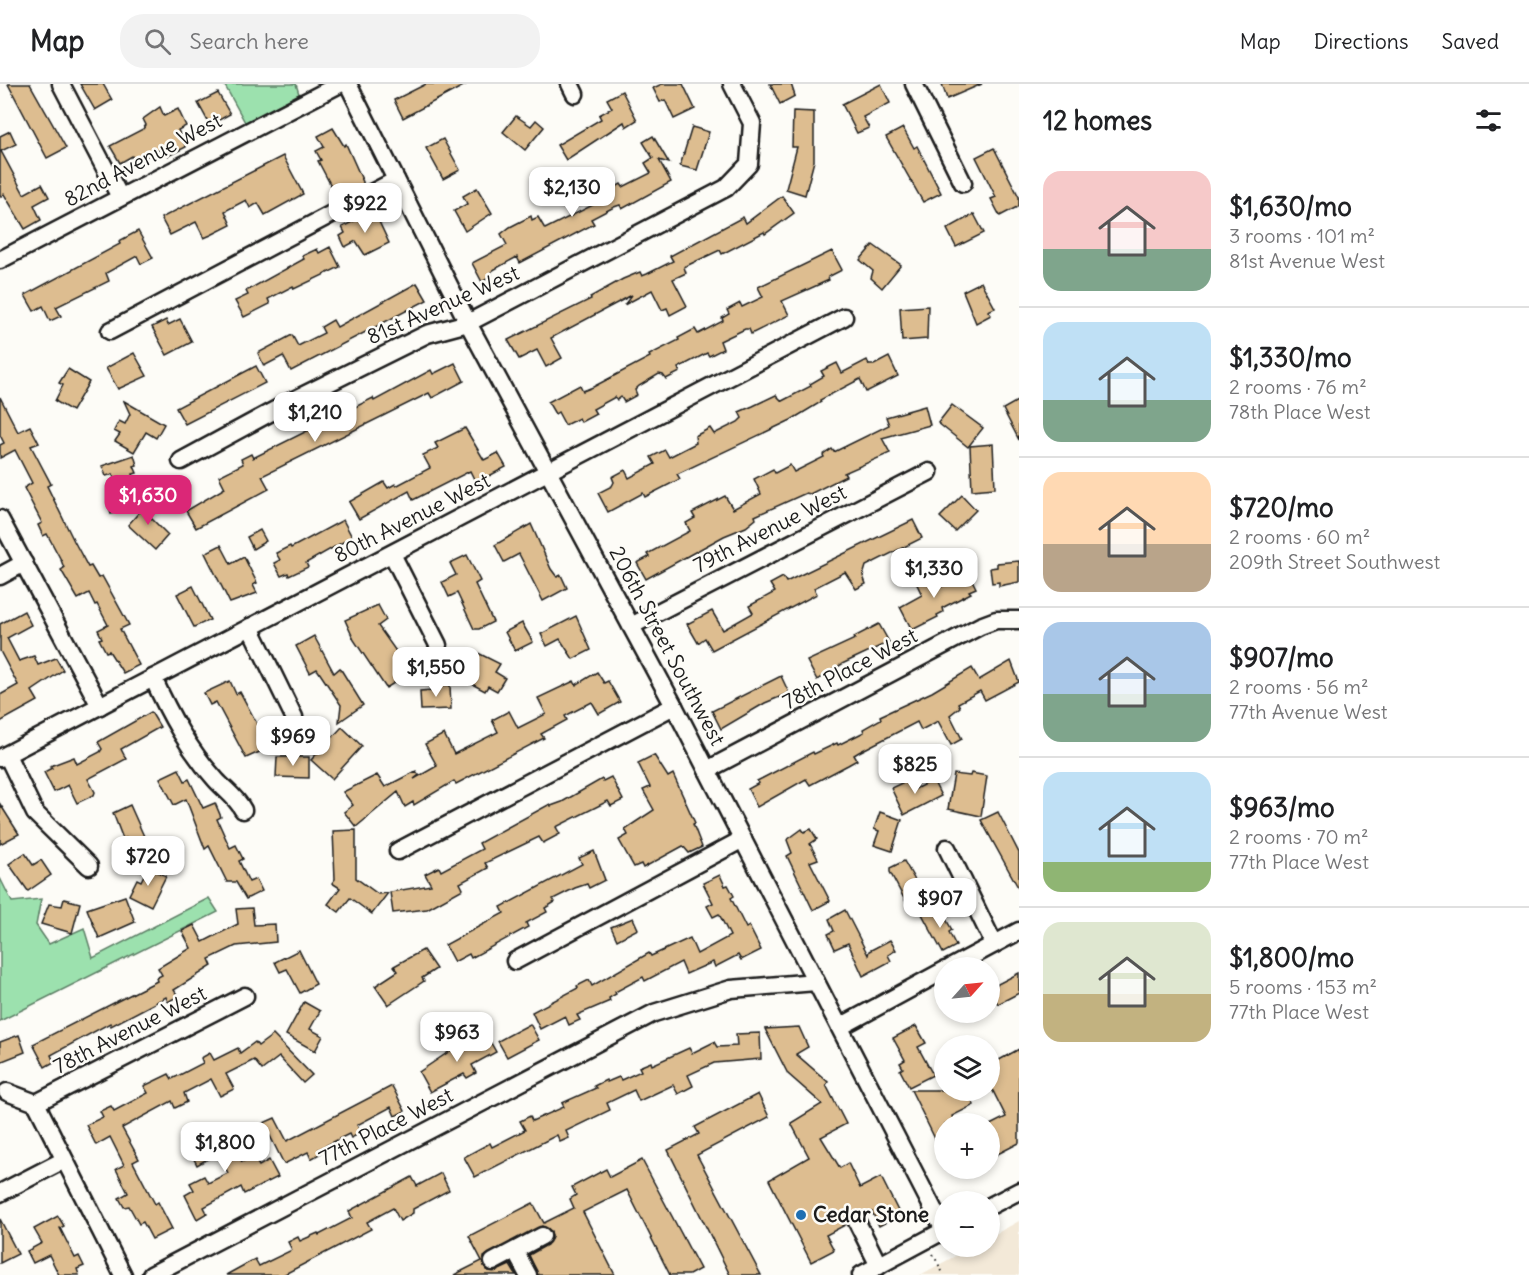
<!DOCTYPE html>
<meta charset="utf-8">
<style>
:root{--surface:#fff;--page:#f2f2f2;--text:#202124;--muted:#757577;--line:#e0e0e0;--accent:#db2777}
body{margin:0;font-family:Delius,sans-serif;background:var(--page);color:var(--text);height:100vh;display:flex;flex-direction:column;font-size:22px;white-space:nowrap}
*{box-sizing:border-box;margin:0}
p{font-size:20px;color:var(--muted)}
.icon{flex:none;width:33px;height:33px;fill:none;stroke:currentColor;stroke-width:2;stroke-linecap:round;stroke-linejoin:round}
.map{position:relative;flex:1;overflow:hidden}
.sheet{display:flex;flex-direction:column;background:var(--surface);width:510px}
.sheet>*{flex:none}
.needle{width:39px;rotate:63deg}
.controls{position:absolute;left:934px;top:873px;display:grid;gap:12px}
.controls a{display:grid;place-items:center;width:66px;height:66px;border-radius:50%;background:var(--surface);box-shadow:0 3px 9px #0003;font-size:30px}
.price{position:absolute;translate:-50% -51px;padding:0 14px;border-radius:12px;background:#fff;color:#222;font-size:20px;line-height:39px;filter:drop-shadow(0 2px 3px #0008)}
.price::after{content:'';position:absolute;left:50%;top:36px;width:18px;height:14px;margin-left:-9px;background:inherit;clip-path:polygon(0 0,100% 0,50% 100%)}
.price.on{background:var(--accent);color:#fff}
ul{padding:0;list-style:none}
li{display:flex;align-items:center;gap:18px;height:150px;padding:0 24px}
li+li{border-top:2px solid var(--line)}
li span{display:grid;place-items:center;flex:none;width:168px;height:120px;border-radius:18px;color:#555}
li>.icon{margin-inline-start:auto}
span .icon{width:72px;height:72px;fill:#fffc;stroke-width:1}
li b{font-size:26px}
h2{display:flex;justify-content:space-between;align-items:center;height:72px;padding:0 24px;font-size:26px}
header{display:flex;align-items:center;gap:36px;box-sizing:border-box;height:84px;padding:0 30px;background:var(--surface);border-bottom:2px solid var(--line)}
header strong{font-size:28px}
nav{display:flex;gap:33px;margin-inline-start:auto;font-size:21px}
.search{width:420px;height:54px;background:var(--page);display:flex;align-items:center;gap:15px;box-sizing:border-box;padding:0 21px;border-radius:24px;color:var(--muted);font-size:22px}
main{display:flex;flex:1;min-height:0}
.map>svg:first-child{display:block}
</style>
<header>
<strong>Map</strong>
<div class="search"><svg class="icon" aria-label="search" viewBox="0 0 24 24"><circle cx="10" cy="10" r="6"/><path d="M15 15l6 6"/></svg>Search here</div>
<nav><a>Map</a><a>Directions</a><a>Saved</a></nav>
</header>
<main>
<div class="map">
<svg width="1019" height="1191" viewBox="0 0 1019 1191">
<rect width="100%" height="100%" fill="#fdfcf7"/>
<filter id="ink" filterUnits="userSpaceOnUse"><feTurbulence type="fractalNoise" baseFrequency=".0167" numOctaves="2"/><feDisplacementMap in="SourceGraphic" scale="12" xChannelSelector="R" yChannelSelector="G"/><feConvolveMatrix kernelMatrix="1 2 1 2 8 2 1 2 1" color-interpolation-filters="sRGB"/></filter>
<g filter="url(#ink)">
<!-- built -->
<polygon fill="#f3e9d8" points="1019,1137 1019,1191 920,1191 972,1163 990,1162 990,1153"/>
<!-- green -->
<g fill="#9ce1ae" stroke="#5c7e65" stroke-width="1.5">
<polygon points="224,0 296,0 299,10 246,40"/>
<polygon points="0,794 12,818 41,815 36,841 49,860 84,844 93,874 209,814 218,828 0,937"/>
</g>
<!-- building -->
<g fill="#ddbd90" stroke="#1c1c1c" stroke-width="1.5">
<polygon points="8,0 30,0 66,64 47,74"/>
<polygon points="80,0 103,0 112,16 95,26"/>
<polygon points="426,0 467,0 403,34 394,16"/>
<polygon points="662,0 683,0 695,25 674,35 665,16 660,18 653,4"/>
<polygon points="770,0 791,0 795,12 780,20"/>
<polygon points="881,0 890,19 863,33 869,44 857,49 842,20"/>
<polygon points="942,0 982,0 947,15"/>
<polygon points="622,7 637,36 626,43 624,38 566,76 557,61 601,35 599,31 612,24 607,15"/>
<polygon points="218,9 230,30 210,41 198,19"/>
<polygon points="160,23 164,32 178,25 186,42 178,46 186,63 168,72 164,63 135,79 132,72 120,79 110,62 143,45 146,41 143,35"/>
<polygon points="793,27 814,28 814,77 805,111 786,105 797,63 792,63"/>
<polygon points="516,32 531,42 536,36 544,43 525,66 503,48"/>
<polygon points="692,43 709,48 697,86 680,82"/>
<polygon points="333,44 344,62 346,60 363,98 363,102 338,115 318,77 321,76 316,67 324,63 318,52"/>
<polygon points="903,44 914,64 917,62 941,109 923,118 886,53"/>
<polygon points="10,47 16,60 1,67 24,110 42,100 49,113 34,121 41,136 25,145 4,110 0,113 0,52"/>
<polygon points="653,52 669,79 659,76 671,98 622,125 620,121 614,123 591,135 594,140 520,179 517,173 495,185 491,188 492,192 482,198 472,179 507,161 501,150 510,143 531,132 532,136 538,133 545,145 593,121 591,117 621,100 623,103 651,89 645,79 653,74 643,58"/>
<polygon points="443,55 460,86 443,95 426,64"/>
<polygon points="994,64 1019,113 1019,122 1000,132 991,115 996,113 976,73"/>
<polygon points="283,72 303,110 265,131 258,119 250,124 246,116 225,127 231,141 211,151 204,154 196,138 170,151 161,134"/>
<polygon points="477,104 492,129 465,147 454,127 467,120 463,112"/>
<polygon points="782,112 794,129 765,150 764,148 722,170 720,166 684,183 686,189 673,195 687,222 670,231 667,224 662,226 652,206 624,221 632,211 551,254 562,274 546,283 537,266 519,275 508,256 591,215 590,213 623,195 640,188 642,192 647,190 673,177 670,172 743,133 746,139"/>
<polygon points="374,127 389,159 365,171 356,157 345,163 340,152 345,149 342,143"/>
<polygon points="974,130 984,149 956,163 947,145"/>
<polygon points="138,147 153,174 141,180 137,172 106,189 109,197 56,223 61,232 50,237 43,222 34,227 25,211 120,160 119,157"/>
<polygon points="873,161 901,181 882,204 871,194 873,187 860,176"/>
<polygon points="330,163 340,183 294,205 293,202 268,215 270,220 244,233 235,217 248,211 246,207 304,175 302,172 317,165 319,169"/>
<polygon points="832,167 842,186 828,193 829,196 782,217 789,231 751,250 749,245 745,245 720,257 723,265 709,272 707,269 678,284 680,288 666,295 663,291 659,290 639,302 635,306 637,311 624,318 621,313 617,316 615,313 593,325 596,330 581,338 579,334 565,341 558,328 555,330 548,318 580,301 583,307 593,303 650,273 649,271 679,256 678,254 695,245 698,250 723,237 722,234 729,230 727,226 740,219 742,223 763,213 758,203"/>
<polygon points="981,198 995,224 988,227 991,231 976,239 963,207"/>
<polygon points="417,199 427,216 291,287 283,272 264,282 258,269 292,251 298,262 324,249 321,243 333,236 337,243"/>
<polygon points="928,222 927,255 902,257 900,224"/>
<polygon points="180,235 192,258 167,271 152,243 166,236 168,241"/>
<polygon points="134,269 147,292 118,305 106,284"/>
<polygon points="889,273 898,292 866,308 860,295 820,316 821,318 791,336 677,390 680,395 645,413 643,409 608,428 598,409 612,402 614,398 612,393 625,386 629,394 655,380 651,373 665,366 669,373 696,359 695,352 710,344 714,350 738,338 742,334 739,328 753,322 776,311 782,317 811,302 810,300 824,292 821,287 837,279 842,289 867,276 869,281 874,281"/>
<polygon points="455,279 464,297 432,314 429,309 262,392 269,405 196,444 186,427 225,404 219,392 243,380 241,375 251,370 253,374 373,314 374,317 431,286 433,290"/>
<polygon points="256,282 265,299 185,340 176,324"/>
<polygon points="68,285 89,298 72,327 55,317 63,301 59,299"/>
<polygon points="0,313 18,348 30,342 39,359 31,362 51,400 47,402 74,457 88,483 91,482 98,494 102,492 129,541 120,545 139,581 123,589 109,567 106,568 99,555 102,554 98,546 108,541 97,520 95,521 89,509 78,515 61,486 64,484 61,476 47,450 43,452 38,441 42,439 24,404 32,399 15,366 0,374 0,361 4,359 0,351"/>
<polygon points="1019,316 1019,356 1003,325"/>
<polygon points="124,317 164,340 156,354 146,348 134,368 115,357 120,350 114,347 119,337 125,340 130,330"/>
<polygon points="952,321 983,344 968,363 938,339"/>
<polygon points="925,322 930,341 882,354 890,369 844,389 846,392 810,410 806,409 755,432 756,435 746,443 724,452 646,495 637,479 649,473 647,470 690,447 686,439 695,434 692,429 725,412 733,425 761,410 754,395 773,385 775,389 790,381 794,388 824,373 823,371 832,365 834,368 889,341 886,333"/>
<polygon points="465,344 484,376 498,369 506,383 476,399 470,387 413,416 409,407 359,435 349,418 384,398 388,404 395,400 396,402 430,384 423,371 438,364 435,359"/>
<polygon points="993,360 995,404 972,406 970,362"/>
<polygon points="134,371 137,381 134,382 137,389 133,390 143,420 111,430 108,419 121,415 113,390 106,392 102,382"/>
<polygon points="962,411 976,426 955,447 940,433"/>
<polygon points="150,416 158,424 150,433 168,451 155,466 128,441"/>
<polygon points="343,436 352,453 306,479 308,483 289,492 288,489 281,492 274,479 280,476 276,469 290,462 291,464"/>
<polygon points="913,436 922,454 866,482 863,492 866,500 856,505 845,488 814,504 817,510 712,566 705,554 698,559 687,540 712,527 723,546 753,529 749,522 775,508 770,500 783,493 786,498"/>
<polygon points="531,440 551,485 557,493 561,491 567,504 543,517 519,470 504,478 495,461"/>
<polygon points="260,446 266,457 253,465 247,453"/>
<polygon points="221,461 231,480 244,473 257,499 253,501 257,509 230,519 205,469"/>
<polygon points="467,471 480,497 475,500 493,538 479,545 474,545 457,509 449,513 442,498 456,491 450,479"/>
<polygon points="1019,477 1019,498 999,502 999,498 992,499 990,484 997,483 997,479"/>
<polygon points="922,487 933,506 969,490 976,504 969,507 971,509 942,524 943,528 937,531 938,533 912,546 900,523 922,511 913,492"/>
<polygon points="193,502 210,536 194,543 177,510"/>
<polygon points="378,521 386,536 378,542 398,570 394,573 404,593 386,604 354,556 345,536"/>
<polygon points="24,527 31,541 7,554 19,577 34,572 38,581 56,574 63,586 32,607 38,617 0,638 0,611 18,601 0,567 0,540"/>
<polygon points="576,532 591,566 573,575 560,555 547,562 541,550"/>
<polygon points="522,539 533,558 515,567 505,548"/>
<polygon points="879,540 889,558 842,580 817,596 807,577 855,555 854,553"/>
<polygon points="314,552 334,589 340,584 363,621 339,638 341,621 317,585 310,589 296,562"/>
<polygon points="478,569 500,580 495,588 505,594 497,607 488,602 485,607 468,598 475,586 470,583"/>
<polygon points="1011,577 1019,598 985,616 980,607 958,619 960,623 950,631 962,655 951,661 938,637 921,646 917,638 859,668 854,671 857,676 848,681 810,701 806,695 757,723 748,705 759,699 757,697 813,668 814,670 837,659 838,661 864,648 863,645 881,635 880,632 932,608 972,584 979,596"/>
<polygon points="597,588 604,599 608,597 620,618 599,630 592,618 565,632 567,636 541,650 544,654 456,700 454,697 414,721 413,718 405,723 398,708 356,743 344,728 353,721 343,708 377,691 385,703 416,687 419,691 414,695 437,682 425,660 444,650 454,670 498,648 492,636 509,627 518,644 546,630 538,614 574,597 576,601"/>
<polygon points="781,592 789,609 765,619 721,645 712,627"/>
<polygon points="230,597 236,610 240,608 262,649 257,651 264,666 246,674 216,618 210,621 204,609"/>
<polygon points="433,601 450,601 451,625 421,626 420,607 433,606"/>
<polygon points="151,628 160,643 121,665 126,675 88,695 95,708 94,711 77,719 68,701 54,708 44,688 52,684 50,682 74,673 77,680 100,668 102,665 98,658"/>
<polygon points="342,643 362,662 332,695 311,676"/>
<polygon points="654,671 668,693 673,690 695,739 693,740 702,763 689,769 683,762 643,784 641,780 634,783 619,756 628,751 625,745 654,726 643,706 650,703 638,679"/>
<polygon points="277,673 309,673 309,694 276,693"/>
<polygon points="179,685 185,697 189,695 203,724 215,719 221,733 217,735 230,764 236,761 243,775 239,777 249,798 256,795 262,807 246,815 236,798 227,798 209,762 205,765 186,715 174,721 160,694"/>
<polygon points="971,689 987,692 981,732 948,725 954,690 970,692"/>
<polygon points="611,693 623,716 611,722 608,717 556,743 560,750 543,759 539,753 485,779 488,784 460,799 463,805 427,825 393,829 390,808 431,801 425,790 439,783 441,787 482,765 479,759 550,720 551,722 562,718 602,695 603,697"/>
<polygon points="910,695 915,705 933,696 941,712 904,731 891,704"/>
<polygon points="0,720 19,750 0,760"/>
<polygon points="130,721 147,759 131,766 126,754 123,755 113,729"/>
<polygon points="880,728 902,736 892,767 874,761 879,747 874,745"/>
<polygon points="998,728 1019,769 1019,805 981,736"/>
<polygon points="802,745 804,748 811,745 817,755 810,760 818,775 810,778 830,817 813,826 787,772 792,769 787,756"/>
<polygon points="356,746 356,794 378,810 388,809 372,830 350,814 339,828 328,820 340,804 332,799 335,795 333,747"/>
<polygon points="594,767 605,796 589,804 587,800 575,804 553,815 555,818 545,824 547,828 526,839 528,843 471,874 469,870 454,878 445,861 504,829 501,823 582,780 579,774"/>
<polygon points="25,769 33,781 41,776 51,791 28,807 9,780"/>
<polygon points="904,777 925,814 908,822 890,788 890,784"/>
<polygon points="148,783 166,792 151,822 129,811 137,795 141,797"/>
<polygon points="720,791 725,802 728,801 734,812 731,814 746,844 749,842 761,866 741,876 738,871 715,883 713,878 686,890 681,878 645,897 643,893 615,908 616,910 609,914 610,917 577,931 580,936 569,941 565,932 540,945 532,928 578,904 577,902 589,896 592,902 649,869 651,872 690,854 697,870 730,852 719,830 713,833 707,822 713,819 703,799"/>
<polygon points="125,812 135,838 99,854 87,825"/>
<polygon points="64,815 80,819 72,849 41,840 49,820 62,822"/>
<polygon points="252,824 254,841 275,840 276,858 236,862 209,875 212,882 174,906 178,912 168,918 166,913 111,942 110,939 51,971 54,978 45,983 33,960 157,897 156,894 162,891 158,884 191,864 182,847 194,841 203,858 238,840 236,825"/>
<polygon points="934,824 937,830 942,828 952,846 949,848 956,862 943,869 922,830"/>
<polygon points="845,826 868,871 869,867 890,856 896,866 888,871 891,877 863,892 848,859 835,865 828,850 834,847 829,835"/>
<polygon points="633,834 638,845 617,856 611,843"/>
<polygon points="299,866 316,900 300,909 287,885 280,888 275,878"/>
<polygon points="423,866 436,885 422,894 424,897 388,921 375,902 398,887 394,882"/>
<polygon points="1019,889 1019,909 998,920 990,904"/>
<polygon points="304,918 320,927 310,945 323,952 315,967 286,951"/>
<polygon points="530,940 539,956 507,973 498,957"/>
<polygon points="916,942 926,959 918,963 933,991 909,1003 900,986 903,984 900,979 905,976 893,954"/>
<polygon points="799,943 808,963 796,970 828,998 826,1001 846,1040 821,1053 840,1084 848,1079 860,1104 881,1093 900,1131 879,1142 872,1128 865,1131 858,1128 852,1129 847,1140 826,1151 834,1166 811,1178 769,1096 809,1073 791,1039 822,1020 788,990 765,945"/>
<polygon points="760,949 761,975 714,979 688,991 693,1002 678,1010 673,1001 639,1017 634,1006 607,1019 610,1026 566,1047 569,1054 560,1058 557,1051 475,1093 464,1073 490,1059 492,1063 525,1046 520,1037 530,1032 532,1037 564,1023 562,1019 596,1004 594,1002 606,996 607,998 619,993 621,996 641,987 639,983 651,978 652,981 689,964 692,969 714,958 717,963 737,962 736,950"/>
<polygon points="19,951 25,968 0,978 0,958"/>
<polygon points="273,951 312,991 303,999 279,973 262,986 254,976 226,990 234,1005 220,1012 211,995 184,1009 187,1018 175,1024 172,1017 122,1044 139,1075 133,1078 155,1120 158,1118 172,1145 152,1155 143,1138 139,1140 129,1122 124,1123 119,1114 128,1109 116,1085 124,1081 110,1053 96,1061 86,1041 103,1033 100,1027 111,1022 114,1027 148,1009 144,1002 169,990 172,995 203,979 201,974 210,969 214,976 238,964 240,969 255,958 258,962"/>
<polygon points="487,952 496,968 472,981 476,989 467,994 464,990 430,1008 419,988 453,965 452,962 464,955 468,962"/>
<polygon points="1019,965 1019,1059 990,1074 990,1041 1006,1033 990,1001 990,981"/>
<polygon points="392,1002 405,1027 395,1032 391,1023 357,1041 361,1049 351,1054 349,1050 319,1065 321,1069 311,1075 308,1068 284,1080 270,1052 266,1054 259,1041 275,1034 287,1057"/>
<polygon points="911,1006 966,1006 974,1021 952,1032 954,1037 945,1040 945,1075"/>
<polygon points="758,1010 769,1033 697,1071 761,1191 730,1191 668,1066 699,1050 695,1043"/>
<polygon points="225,1045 242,1078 253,1072 259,1082 269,1076 278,1093 244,1110 241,1103 204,1123 207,1129 197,1135 185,1111 194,1106 190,1099 204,1092 208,1099 228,1089 218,1069 197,1081 188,1063"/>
<polygon points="642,1076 700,1185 689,1191 670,1191 627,1106 583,1128 615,1191 538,1191 529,1171 547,1161 552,1153 551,1147 542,1142 484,1173 484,1182 488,1187 497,1187 510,1181 516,1191 454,1191 482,1177 469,1152 533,1119 544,1139 574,1124 570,1115 576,1111 572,1103 606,1085 610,1093"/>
<polygon points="441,1089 449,1106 413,1125 413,1129 400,1137 393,1124 367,1138 371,1145 283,1191 226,1191 255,1175 259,1182 292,1166 288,1158 298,1153 300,1157 318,1149 319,1151 352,1134 349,1127 412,1093 417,1102"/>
<polygon points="58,1132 64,1142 60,1144 75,1174 79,1172 84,1182 77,1185 79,1191 59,1191 49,1171 33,1179 27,1167 42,1159 34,1145"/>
<polygon points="0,1135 18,1170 0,1179"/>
</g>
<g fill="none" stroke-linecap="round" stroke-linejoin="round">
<!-- minor casing -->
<g stroke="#1c1c1c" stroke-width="21">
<g id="minor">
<polyline points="61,0 120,113"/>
<polyline points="348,0 468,239 674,622 944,1146"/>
<polyline points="570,0 575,10"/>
<polyline points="914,0 963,99"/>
<polyline points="0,176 340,0"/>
<polyline points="110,247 396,96"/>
<polyline points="181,377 288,319 427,250 468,239 726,104 749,80 752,39 732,0"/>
<polyline points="0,435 100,622"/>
<polyline points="392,470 438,561"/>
<polyline points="0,492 24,479"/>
<polyline points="631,542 929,388"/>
<polyline points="250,543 294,633"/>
<path d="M153,594C170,631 188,665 216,696C226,707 236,713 243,726"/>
<polyline points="7,671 35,729 89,782"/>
<polyline points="0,674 844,233"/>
<polyline points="707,686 980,542 996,536 1019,536"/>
<polyline points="947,764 994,860"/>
<polyline points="398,767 674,622"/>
<polyline points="515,877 743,755"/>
<polyline points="950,884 1019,847"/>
<polyline points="840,943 945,886"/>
<polyline points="7,1008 36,1019"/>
<polyline points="36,1019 245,912"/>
<polyline points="36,1019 123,1191"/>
<polyline points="0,1109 64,1076"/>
<polyline points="990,1122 1019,1107"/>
<polyline points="857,1138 879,1182"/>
<polyline points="515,1167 528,1191"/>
<polyline points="493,1178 542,1152"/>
<polyline points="151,1191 654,929 731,905 816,898"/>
<polyline points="861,1191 945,1146"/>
</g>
</g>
<!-- path -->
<polyline stroke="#1c1c1c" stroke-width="2" stroke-dasharray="1.5 4.5" stroke-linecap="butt" points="933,1170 944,1191"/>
<!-- minor -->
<use href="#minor" stroke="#fdfcf7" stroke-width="16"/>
</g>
</g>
<!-- markers -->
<circle fill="#1f6fb2" stroke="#fdfcf7" stroke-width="2" cx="801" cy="1131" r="6"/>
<g text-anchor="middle" stroke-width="5" stroke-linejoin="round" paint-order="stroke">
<!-- street labels -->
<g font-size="21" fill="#1c1c1c" stroke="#fdfcf7">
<text transform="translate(143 76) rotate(-28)" y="7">82nd Avenue West</text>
<text transform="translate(443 221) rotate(-24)" y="7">81st Avenue West</text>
<text transform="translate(412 434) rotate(-27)" y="7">80th Avenue West</text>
<text transform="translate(770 445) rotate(-27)" y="7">79th Avenue West</text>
<text transform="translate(667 562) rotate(62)" y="7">206th Street Southwest</text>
<text transform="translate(850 585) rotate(-28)" y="7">78th Place West</text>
<text transform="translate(130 946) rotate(-27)" y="7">78th Avenue West</text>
<text transform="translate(386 1043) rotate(-27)" y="7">77th Place West</text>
</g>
<!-- poi labels -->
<g font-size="21" font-weight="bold" fill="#1c1c1c" stroke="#fdfcf7" text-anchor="start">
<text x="813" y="1138">Cedar Stone</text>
</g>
</g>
</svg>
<div class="controls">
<a><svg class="needle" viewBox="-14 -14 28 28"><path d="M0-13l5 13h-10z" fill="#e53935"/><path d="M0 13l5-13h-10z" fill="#757577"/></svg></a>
<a><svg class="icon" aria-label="layers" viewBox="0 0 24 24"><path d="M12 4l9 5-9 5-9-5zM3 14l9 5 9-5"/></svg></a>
<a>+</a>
<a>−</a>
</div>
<b class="price" style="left:572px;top:134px">$2,130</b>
<b class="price" style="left:365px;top:150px">$922</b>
<b class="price" style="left:315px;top:359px">$1,210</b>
<b class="price on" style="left:148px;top:442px">$1,630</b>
<b class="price" style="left:934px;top:515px">$1,330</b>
<b class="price" style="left:436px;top:614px">$1,550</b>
<b class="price" style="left:293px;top:683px">$969</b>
<b class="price" style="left:915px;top:711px">$825</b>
<b class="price" style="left:148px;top:803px">$720</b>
<b class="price" style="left:940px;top:845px">$907</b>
<b class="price" style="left:457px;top:979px">$963</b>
<b class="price" style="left:225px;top:1089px">$1,800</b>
</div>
<section class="sheet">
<h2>12 homes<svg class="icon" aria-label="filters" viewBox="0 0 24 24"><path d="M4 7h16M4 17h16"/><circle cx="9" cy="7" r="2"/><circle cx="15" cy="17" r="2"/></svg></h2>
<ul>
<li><span style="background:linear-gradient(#f6c9c9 65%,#7fa58c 0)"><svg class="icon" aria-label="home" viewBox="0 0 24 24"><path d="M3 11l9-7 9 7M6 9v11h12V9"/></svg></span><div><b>$1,630/mo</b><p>3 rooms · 101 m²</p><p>81st Avenue West</p></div></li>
<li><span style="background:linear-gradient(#bfe0f5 65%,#7fa58c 0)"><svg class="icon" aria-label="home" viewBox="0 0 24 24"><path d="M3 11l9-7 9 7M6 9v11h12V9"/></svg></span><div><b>$1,330/mo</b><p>2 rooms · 76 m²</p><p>78th Place West</p></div></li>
<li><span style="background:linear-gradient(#ffd9b3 60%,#b9a48a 0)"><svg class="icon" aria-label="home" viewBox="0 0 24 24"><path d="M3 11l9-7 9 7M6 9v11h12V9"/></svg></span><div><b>$720/mo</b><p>2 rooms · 60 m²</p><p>209th Street Southwest</p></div></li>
<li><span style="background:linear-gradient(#a9c7e8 60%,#7fa58c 0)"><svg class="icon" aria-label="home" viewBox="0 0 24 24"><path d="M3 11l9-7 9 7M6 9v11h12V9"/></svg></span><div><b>$907/mo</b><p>2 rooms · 56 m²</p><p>77th Avenue West</p></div></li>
<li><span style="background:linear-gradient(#bfe0f5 75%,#8fb573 0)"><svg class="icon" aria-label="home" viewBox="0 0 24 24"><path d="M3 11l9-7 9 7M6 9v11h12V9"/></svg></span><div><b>$963/mo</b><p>2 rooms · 70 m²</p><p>77th Place West</p></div></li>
<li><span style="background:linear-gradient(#dfe7d0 60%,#c2b280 0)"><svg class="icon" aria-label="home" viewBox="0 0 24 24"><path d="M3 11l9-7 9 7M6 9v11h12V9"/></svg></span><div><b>$1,800/mo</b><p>5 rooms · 153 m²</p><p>77th Place West</p></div></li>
</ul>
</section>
</main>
